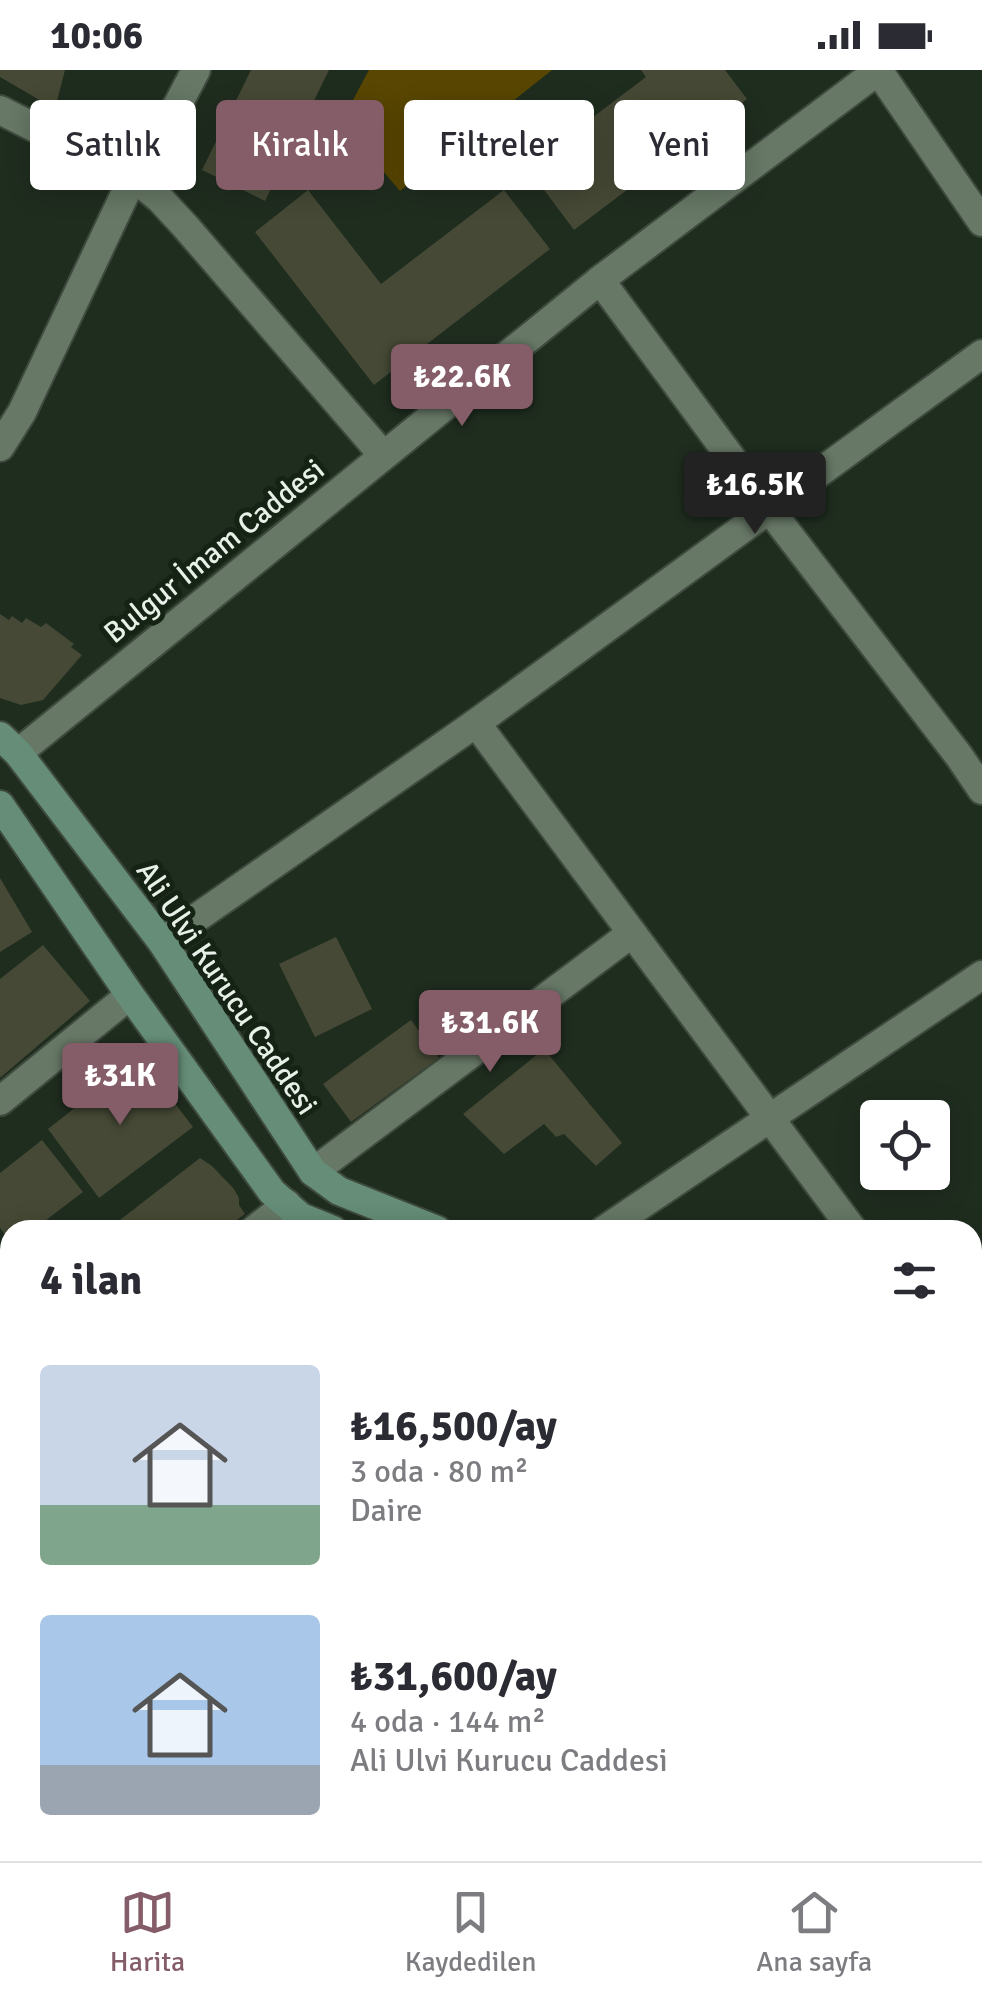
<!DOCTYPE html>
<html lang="tr">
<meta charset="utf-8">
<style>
:root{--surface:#fff;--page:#f7f7f7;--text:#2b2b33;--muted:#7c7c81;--line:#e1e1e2;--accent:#855d68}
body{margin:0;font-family:Signika,sans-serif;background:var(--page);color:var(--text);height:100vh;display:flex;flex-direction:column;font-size:38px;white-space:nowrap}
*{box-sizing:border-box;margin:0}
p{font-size:32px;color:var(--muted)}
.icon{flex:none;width:55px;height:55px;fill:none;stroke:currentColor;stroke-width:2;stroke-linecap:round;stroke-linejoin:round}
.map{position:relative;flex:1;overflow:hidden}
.panel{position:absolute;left:0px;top:1150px;width:982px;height:642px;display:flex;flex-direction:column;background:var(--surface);border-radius:30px 30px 0 0;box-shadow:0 5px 25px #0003}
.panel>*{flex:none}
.banner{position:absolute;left:30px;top:30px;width:922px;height:90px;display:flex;gap:20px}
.fabs{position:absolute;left:860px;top:1030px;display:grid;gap:20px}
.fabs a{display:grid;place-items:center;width:90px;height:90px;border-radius:10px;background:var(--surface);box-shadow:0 5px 25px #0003;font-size:50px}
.price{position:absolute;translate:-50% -85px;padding:0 22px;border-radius:10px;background:var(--accent);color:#fff;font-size:32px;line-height:65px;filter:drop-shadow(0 2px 5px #0008)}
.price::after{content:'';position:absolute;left:50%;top:60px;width:30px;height:22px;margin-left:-15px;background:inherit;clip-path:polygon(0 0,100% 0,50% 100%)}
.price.current{background:#222;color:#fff}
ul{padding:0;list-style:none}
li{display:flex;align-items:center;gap:30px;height:250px;padding:0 40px}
li span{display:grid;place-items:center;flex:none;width:280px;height:200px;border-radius:10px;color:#555}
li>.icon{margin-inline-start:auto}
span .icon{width:120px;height:120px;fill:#fffc;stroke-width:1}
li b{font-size:42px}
h2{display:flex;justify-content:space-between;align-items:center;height:120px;padding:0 40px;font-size:42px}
.pill{padding:0 35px;border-radius:10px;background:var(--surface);box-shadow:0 5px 25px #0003;font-size:35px;line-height:90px}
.pill.current{background:var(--accent);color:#fff}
.status{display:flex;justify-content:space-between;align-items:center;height:70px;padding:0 50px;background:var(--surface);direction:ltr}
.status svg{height:28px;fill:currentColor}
.menu{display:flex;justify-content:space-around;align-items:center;height:140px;border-top:2px solid var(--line);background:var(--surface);font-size:28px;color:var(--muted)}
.menu a{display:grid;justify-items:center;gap:5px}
.menu .current{color:var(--accent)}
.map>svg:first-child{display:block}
</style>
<div class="status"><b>10:06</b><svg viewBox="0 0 49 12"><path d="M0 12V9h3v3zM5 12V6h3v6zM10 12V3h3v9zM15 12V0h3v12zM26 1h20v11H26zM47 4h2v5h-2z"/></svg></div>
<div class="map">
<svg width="982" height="1791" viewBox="0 0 982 1791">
<rect width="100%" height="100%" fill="#1f2d1f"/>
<!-- green -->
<polygon fill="#594602" points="369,0 552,0 400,121 347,59 347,41"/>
<!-- building -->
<g fill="#454935">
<polygon points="0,0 65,0 55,39 0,7"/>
<polygon points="251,0 329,0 265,131 202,100"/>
<polygon points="641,0 725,0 747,29 574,160 527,97 646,7"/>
<polygon points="308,120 381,214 504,120 550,179 374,315 255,162"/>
<polygon points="0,544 9,550 12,546 22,553 26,548 41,557 46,553 74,574 71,577 82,585 43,630 21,635 0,628"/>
<polygon points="0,808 32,862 0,882"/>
<polygon points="336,867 372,939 315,967 279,894"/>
<polygon points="43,875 90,931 0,1008 0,909"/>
<polygon points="411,950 439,988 351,1052 323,1014"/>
<polygon points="544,979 622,1073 596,1096 564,1064 556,1067 544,1054 504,1084 463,1044"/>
<polygon points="139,987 193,1057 99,1128 48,1059"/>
<polygon points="42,1070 83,1122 33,1160 10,1160 10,1171 0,1158 0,1103"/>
<polygon points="200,1088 212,1096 234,1119 239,1128 239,1135 245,1144 223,1160 107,1160"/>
<polygon points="0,1272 10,1285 10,1318 0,1326"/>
<polygon points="0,1677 10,1691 10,1706 0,1714"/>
<polygon points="839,1782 925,1782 933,1791 829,1791"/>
</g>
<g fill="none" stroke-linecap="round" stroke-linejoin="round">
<!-- minor casing -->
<g stroke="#3e4a3e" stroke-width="32">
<g id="minor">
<polyline points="878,0 982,152"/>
<polyline points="0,40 133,107 160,129 185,156 383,385"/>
<polyline points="600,210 769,439 959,686 982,720"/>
<polyline points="0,377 22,342 133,107 156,76 196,0"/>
<polyline points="476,653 853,1160"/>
<polyline points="162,872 476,653 982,284"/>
<polyline points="0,1031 130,925"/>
<polyline points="313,1102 632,863"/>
<polyline points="254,1160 287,1134"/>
<polyline points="604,1160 982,905"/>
<polyline points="972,1322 982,1335"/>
<polyline points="0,1353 10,1346"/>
<polyline points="0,1457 10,1469"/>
<polyline points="972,1512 982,1505"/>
<polyline points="972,1604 982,1617"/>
<polyline points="0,1763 10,1755"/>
<polyline points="471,1782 478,1791"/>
<polyline points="587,1791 599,1782"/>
</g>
</g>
<!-- tertiary casing -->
<g stroke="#3e4a3e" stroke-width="32">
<polyline id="tertiary" points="18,683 600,210 879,0"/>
</g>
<!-- secondary casing -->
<g stroke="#3e4a3e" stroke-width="32">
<g id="secondary">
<polyline points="0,666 18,683 162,872 313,1102 339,1121 437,1160"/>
<polyline points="0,735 130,925 272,1122 301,1147 333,1160"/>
<polyline points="972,1381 982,1386"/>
<polyline points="972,1431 982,1437"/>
</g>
</g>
<!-- minor -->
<use href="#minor" stroke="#677866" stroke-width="28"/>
<!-- tertiary -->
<use href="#tertiary" stroke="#677866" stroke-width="28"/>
<!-- secondary -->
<use href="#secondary" stroke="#658d78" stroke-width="28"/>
</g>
<g text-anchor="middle" stroke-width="10" stroke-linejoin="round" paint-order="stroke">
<!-- street labels -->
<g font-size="30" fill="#e8f1e7" stroke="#152315">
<text transform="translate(214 481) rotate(-39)" y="10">Bulgur İmam Caddesi</text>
<text transform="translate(227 918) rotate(56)" y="10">Ali Ulvi Kurucu Caddesi</text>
</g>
</g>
</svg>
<div class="fabs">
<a><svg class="icon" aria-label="locate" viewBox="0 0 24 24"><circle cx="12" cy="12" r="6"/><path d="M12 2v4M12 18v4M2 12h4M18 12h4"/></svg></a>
</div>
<b class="price" style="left:462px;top:359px">₺22.6K</b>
<b class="price current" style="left:755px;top:467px">₺16.5K</b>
<b class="price" style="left:490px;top:1005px">₺31.6K</b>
<b class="price" style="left:120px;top:1058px">₺31K</b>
<div class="banner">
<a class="pill">Satılık</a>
<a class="pill current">Kiralık</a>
<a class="pill">Filtreler</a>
<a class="pill">Yeni</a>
</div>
<section class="panel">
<h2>4 ilan<svg class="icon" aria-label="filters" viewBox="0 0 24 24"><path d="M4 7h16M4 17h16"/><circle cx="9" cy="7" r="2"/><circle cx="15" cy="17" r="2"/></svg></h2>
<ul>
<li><span style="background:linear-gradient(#c9d6e8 70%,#7fa58c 0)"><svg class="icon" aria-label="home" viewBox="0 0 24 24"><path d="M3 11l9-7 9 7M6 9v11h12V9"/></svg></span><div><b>₺16,500/ay</b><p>3 oda · 80 m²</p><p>Daire</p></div></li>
<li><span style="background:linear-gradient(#a9c7e8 75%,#9aa5b1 0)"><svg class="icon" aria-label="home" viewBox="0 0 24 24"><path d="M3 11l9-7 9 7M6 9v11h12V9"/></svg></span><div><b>₺31,600/ay</b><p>4 oda · 144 m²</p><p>Ali Ulvi Kurucu Caddesi</p></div></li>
</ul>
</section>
</div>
<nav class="menu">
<a class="current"><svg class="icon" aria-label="map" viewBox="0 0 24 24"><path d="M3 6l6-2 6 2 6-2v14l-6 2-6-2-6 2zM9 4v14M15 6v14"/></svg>Harita</a>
<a><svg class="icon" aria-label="saved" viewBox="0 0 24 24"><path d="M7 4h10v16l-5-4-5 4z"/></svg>Kaydedilen</a>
<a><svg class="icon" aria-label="home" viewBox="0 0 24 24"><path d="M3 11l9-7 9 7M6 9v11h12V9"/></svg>Ana sayfa</a>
</nav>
